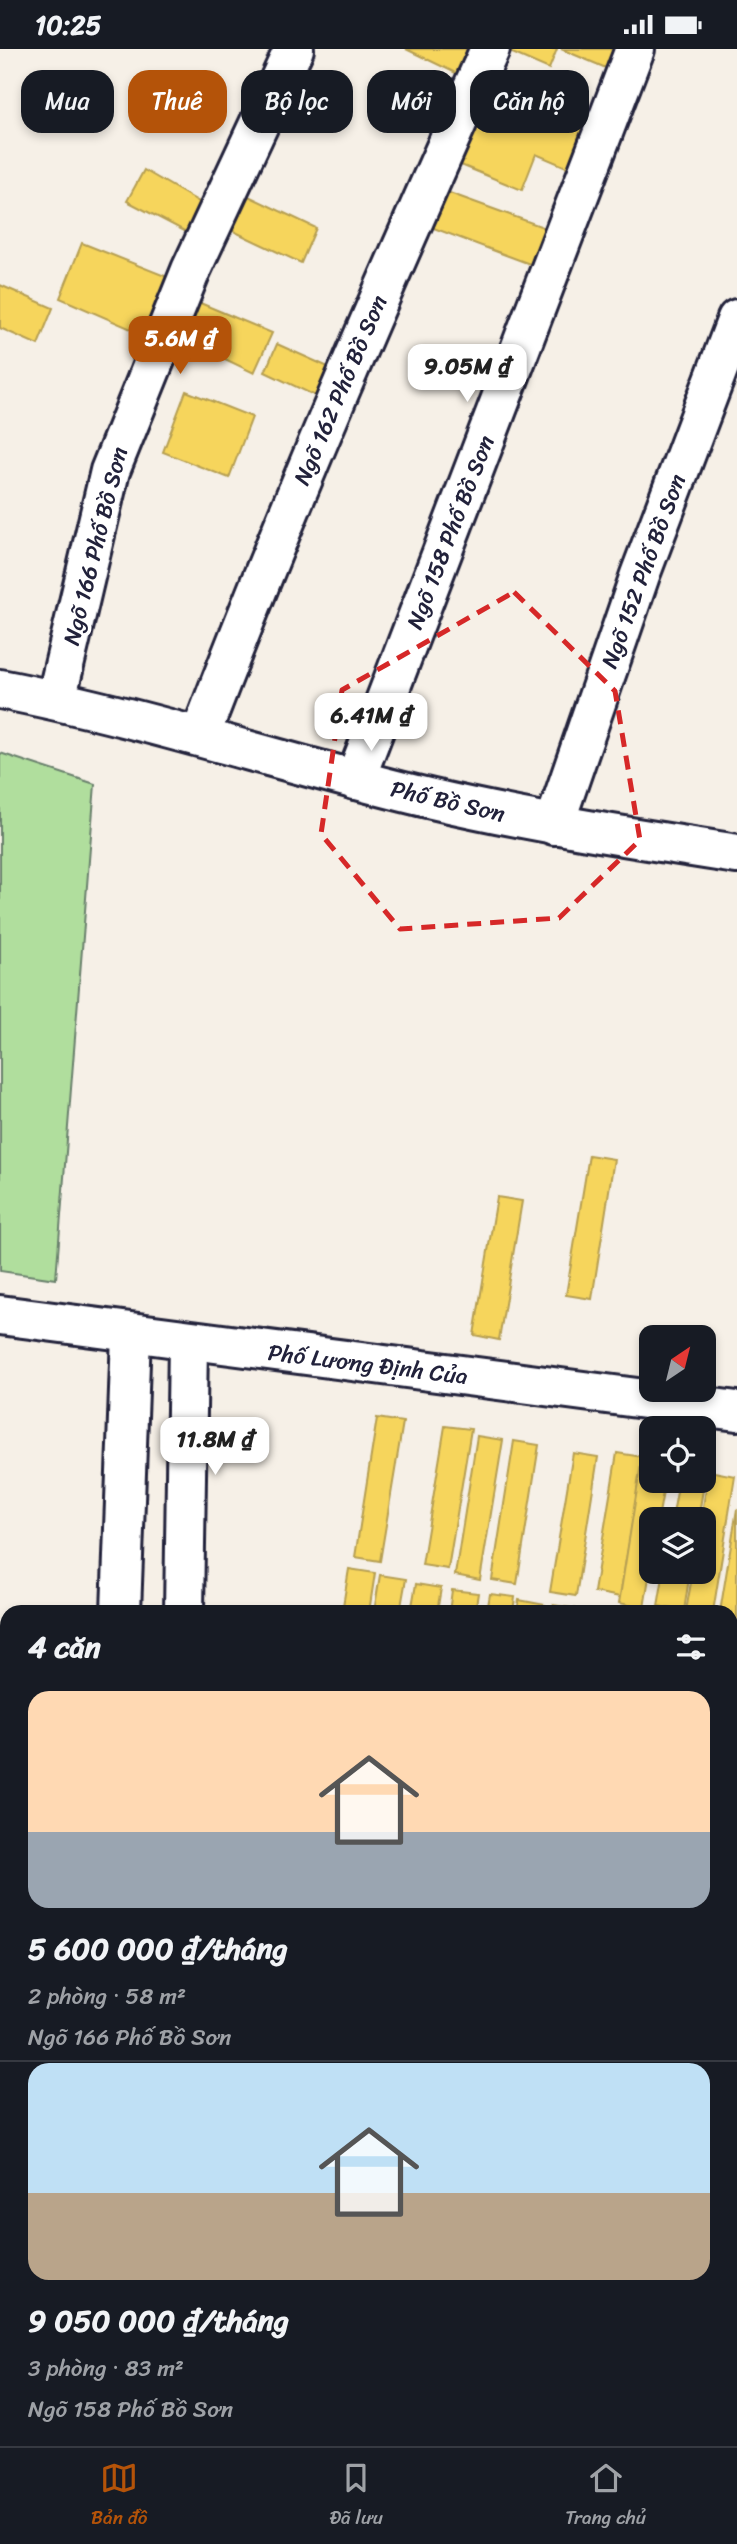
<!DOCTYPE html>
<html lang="vi">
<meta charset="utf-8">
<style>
:root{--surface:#171b24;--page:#20242c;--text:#f1f3f6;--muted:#9ea1a6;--line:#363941;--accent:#b45309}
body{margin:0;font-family:Sriracha,sans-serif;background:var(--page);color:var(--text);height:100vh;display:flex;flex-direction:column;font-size:26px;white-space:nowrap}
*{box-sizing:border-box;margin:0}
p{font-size:23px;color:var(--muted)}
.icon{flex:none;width:38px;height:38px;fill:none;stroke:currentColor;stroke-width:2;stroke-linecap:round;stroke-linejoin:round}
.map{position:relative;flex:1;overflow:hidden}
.side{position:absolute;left:0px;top:1556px;width:738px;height:842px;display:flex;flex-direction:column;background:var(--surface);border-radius:21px 21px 0 0;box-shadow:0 4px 10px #0003}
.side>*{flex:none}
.banner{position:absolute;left:21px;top:21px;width:696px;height:63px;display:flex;gap:14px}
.needle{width:46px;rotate:35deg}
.controls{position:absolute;left:639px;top:1276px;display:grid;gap:14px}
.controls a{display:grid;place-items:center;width:77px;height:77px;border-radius:14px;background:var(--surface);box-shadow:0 4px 10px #0003;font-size:35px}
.price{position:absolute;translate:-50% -60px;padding:0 16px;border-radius:14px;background:#fff;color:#222;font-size:23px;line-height:46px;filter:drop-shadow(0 2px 4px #0008)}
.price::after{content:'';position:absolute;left:50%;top:42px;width:21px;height:16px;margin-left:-10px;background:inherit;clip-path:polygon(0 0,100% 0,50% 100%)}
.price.active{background:var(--accent);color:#fff}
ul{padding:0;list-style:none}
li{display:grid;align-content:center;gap:14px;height:371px;padding:0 28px}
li+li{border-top:2px solid var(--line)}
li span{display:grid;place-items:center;height:217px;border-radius:21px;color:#555}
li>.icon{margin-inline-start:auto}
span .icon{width:126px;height:126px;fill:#fffc;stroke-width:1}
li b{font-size:30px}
h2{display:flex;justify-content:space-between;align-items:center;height:84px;padding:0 28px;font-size:30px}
.tag{padding:0 24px;border-radius:21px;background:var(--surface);box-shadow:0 4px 10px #0003;font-size:24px;line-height:63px}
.tag.active{background:var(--accent);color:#fff}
.status{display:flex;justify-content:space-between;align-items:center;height:49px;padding:0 35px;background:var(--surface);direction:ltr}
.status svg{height:19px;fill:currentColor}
.menu{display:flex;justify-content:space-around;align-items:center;height:98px;border-top:2px solid var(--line);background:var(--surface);font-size:19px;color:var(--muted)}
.menu a{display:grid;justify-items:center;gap:4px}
.menu .active{color:var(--accent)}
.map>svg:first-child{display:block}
</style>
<div class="status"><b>10:25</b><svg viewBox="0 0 49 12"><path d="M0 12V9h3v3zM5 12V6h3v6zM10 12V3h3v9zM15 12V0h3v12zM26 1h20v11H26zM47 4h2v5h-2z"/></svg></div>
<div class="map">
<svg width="737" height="2397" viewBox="0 0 737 2397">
<rect width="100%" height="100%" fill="#f6f0e7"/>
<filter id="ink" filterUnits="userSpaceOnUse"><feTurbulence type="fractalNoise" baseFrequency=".0143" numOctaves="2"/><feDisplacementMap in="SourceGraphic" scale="14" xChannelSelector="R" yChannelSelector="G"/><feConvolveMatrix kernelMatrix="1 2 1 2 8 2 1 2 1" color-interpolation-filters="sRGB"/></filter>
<g filter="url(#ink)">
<!-- built -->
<polygon fill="#ebddca" points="0,1697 7,1698 7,2332 0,2332"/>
<!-- green -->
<g fill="#b0de9d" stroke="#69806c" stroke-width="2">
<polygon points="0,704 95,735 56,1230 0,1222"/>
<polygon points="732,1819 737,1820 737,2344 732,2343"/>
</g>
<!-- homes -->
<g fill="#f6d55c" stroke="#b69f52" stroke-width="2">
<polygon points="406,0 482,0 470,31"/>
<polygon points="503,0 557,0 549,20"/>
<polygon points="561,0 653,0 639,33"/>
<polygon points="483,35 595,83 578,123 536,105 522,141 451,112"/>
<polygon points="144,121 206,157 192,186 127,152"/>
<polygon points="433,138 568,187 554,224 420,174"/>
<polygon points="244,145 316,179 301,214 229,180"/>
<polygon points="82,194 170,229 147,287 60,249"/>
<polygon points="0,236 53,259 38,296 0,279"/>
<polygon points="193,251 272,284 254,324 181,289"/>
<polygon points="277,295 335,321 324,351 265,323"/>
<polygon points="186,342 252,368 229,429 163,403"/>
<polygon points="589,1106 614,1110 592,1250 566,1246"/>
<polygon points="497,1148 522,1152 499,1291 474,1286"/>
<polygon points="377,1369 403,1373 380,1512 355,1508"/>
<polygon points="445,1377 471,1380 448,1520 422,1516"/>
<polygon points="477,1387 503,1391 480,1531 455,1526"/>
<polygon points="514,1392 539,1396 517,1535 492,1531"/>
<polygon points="573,1404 598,1408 576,1547 550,1543"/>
<polygon points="617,1404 643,1408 620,1548 594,1543"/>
<polygon points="641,1415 651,1417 651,1432 665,1432 658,1470 651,1470 651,1516 644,1559 619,1554"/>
<polygon points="704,1422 706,1423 698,1470 672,1470 679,1432 704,1432"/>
<polygon points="709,1422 735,1427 713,1563 692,1563 686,1562 693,1522 704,1522 701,1470"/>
<polygon points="737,1460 737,1570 732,1570 732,1563 720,1563"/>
<polygon points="349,1520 375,1524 369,1563 342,1563"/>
<polygon points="664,1522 690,1522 684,1562 658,1557"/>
<polygon points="380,1526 406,1530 400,1563 374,1563"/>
<polygon points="416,1535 441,1539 437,1563 411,1563"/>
<polygon points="452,1541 478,1544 475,1563 449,1563"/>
<polygon points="490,1545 515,1548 513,1563 487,1563"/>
<polygon points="519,1551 545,1556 543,1563 517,1563"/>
<polygon points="553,1556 578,1560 578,1563 552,1563"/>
<polygon points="732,1589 737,1590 737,1618 732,1653"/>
<polygon points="737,1677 737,1731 732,1730"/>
</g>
<!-- schools -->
<g fill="#4393c3" stroke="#39719a" stroke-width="2">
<rect x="0" y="1740" width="7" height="82"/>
<rect x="0" y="1841" width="7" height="82"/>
</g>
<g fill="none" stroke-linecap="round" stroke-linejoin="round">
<!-- minor casing -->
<g stroke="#22223b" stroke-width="44">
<g id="minor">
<path d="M0,640C145,668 285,715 428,749C530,773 634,789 737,805"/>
<polyline points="56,651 110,422 191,221 294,0"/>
<path d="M200,687C289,454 388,227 490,0"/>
<polyline points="355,731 635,0"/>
<polyline points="554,776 640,526 737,270"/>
<polyline points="0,1266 737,1362"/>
<polyline points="121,1563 131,1285"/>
<polyline points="184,1563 188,1293"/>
<polyline points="0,1656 7,1656"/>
<polyline points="732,1780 737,1781"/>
<polyline points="0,2356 7,2356"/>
<polyline points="732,2371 737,2372"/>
<polyline points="96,2397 96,2390"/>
<polyline points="168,2397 168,2390"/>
</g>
</g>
<!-- minor -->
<use href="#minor" stroke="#fff" stroke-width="38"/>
</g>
</g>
<!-- marked area -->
<path fill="none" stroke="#d62828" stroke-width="5" stroke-dasharray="14 9" stroke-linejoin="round" d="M514,543L615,642L640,791L559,869L400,880L321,785L342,641Z"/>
<g text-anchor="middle" stroke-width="7" stroke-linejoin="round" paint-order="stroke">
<!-- street labels -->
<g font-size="23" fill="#22223b" stroke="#fff">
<text transform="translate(340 341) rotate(-67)" y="8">Ngõ 162 Phố Bồ Sơn</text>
<text transform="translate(450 483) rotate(-69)" y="8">Ngõ 158 Phố Bồ Sơn</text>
<text transform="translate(95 497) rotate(-76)" y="8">Ngõ 166 Phố Bồ Sơn</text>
<text transform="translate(643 522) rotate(-70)" y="8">Ngõ 152 Phố Bồ Sơn</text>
<text transform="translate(448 752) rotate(13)" y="8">Phố Bồ Sơn</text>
<text transform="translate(368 1315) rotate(7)" y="8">Phố Lương Định Của</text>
</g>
</g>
</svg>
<div class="controls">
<a><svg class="needle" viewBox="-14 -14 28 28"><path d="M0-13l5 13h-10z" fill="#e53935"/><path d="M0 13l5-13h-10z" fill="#9ea1a6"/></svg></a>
<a><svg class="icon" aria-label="locate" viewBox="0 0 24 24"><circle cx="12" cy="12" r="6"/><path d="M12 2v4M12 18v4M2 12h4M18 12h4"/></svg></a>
<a><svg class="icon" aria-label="layers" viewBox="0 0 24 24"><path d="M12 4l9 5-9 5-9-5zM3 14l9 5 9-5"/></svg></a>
</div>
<b class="price active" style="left:180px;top:327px">5.6M ₫</b>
<b class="price" style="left:467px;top:355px">9.05M ₫</b>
<b class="price" style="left:371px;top:704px">6.41M ₫</b>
<b class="price" style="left:215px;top:1428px">11.8M ₫</b>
<div class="banner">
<a class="tag">Mua</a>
<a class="tag active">Thuê</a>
<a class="tag">Bộ lọc</a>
<a class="tag">Mới</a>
<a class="tag">Căn hộ</a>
</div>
<section class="side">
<h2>4 căn<svg class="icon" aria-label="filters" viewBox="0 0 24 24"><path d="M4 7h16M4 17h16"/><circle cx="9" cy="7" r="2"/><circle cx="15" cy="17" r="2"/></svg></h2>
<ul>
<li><span style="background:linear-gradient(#ffd9b3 65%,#9aa5b1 0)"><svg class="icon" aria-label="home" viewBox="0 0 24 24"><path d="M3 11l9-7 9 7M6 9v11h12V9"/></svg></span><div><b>5 600 000 ₫/tháng</b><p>2 phòng · 58 m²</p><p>Ngõ 166 Phố Bồ Sơn</p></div></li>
<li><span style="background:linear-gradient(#bfe0f5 60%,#b9a48a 0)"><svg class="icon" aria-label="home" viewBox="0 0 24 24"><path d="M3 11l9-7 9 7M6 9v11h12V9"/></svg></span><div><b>9 050 000 ₫/tháng</b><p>3 phòng · 83 m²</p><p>Ngõ 158 Phố Bồ Sơn</p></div></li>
</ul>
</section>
</div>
<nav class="menu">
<a class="active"><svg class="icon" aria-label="map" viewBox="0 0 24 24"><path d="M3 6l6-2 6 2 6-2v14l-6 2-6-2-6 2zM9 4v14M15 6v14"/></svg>Bản đồ</a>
<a><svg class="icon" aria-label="saved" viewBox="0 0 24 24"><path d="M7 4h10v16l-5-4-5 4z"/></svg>Đã lưu</a>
<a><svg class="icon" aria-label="home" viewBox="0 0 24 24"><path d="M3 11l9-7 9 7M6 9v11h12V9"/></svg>Trang chủ</a>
</nav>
